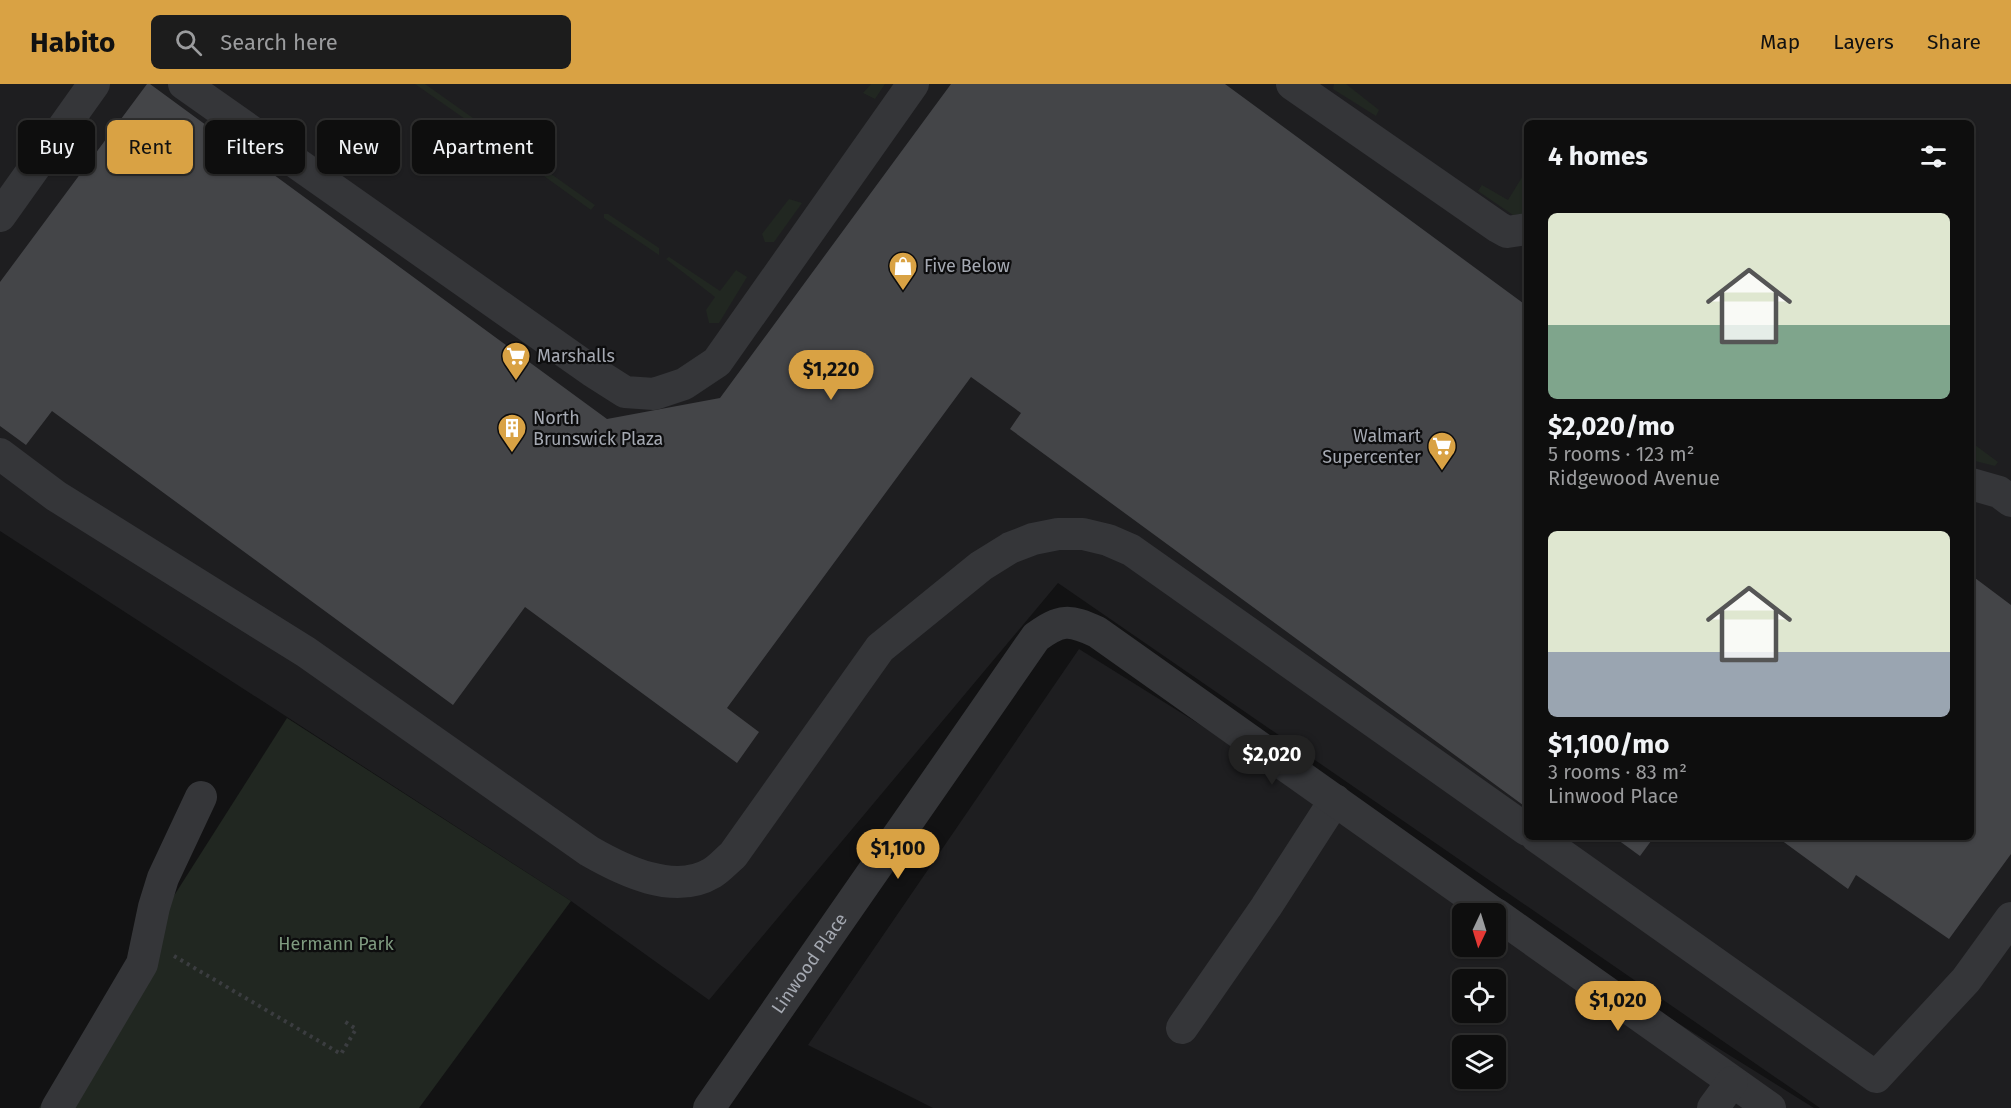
<!DOCTYPE html>
<meta charset="utf-8">
<style>
:root{--surface:#0e0e0e;--page:#1c1c1c;--text:#f1f3f6;--muted:#9b9c9e;--line:#2e2e2e;--accent:#d9a244}
body{margin:0;font-family:"Fira Sans",sans-serif;background:var(--page);color:var(--text);height:100vh;display:flex;flex-direction:column;font-size:22px;white-space:nowrap}
*{box-sizing:border-box;margin:0}
p{font-size:20px;color:var(--muted)}
.icon{flex:none;width:33px;height:33px;fill:none;stroke:currentColor;stroke-width:2;stroke-linecap:round;stroke-linejoin:round}
.map{position:relative;flex:1;overflow:hidden}
.panel{position:absolute;left:1524px;top:36px;width:450px;height:720px;display:flex;flex-direction:column;background:var(--surface);border-radius:9px;box-shadow:0 2px 4px #0004,0 0 0 2px var(--line)}
.panel>*{flex:none}
.hud{position:absolute;left:18px;top:36px;width:570px;height:54px;display:flex;gap:12px}
.needle{width:39px;rotate:184deg}
.fabs{position:absolute;left:1452px;top:819px;display:grid;gap:12px}
.fabs a{display:grid;place-items:center;width:54px;height:54px;border-radius:9px;background:var(--surface);box-shadow:0 2px 4px #0004,0 0 0 2px var(--line);font-size:30px}
.price{position:absolute;translate:-50% -51px;padding:0 14px;border-radius:21px;background:var(--accent);color:#111;font-size:20px;line-height:39px;filter:drop-shadow(0 2px 3px #0008)}
.price::after{content:'';position:absolute;left:50%;top:36px;width:18px;height:14px;margin-left:-9px;background:inherit;clip-path:polygon(0 0,100% 0,50% 100%)}
.price.active{background:#222;color:#fff}
ul{padding:0;list-style:none}
li{display:grid;align-content:center;gap:12px;height:318px;padding:0 24px}
li span{display:grid;place-items:center;height:186px;border-radius:9px;color:#555}
li>.icon{margin-inline-start:auto}
span .icon{width:108px;height:108px;fill:#fffc;stroke-width:1}
li b{font-size:26px}
h2{display:flex;justify-content:space-between;align-items:center;height:72px;padding:0 24px;font-size:26px}
.tag{padding:0 21px;border-radius:9px;background:var(--surface);box-shadow:0 2px 4px #0004,0 0 0 2px var(--line);font-size:21px;line-height:54px}
.tag.active{background:var(--accent);color:#111}
header{display:flex;align-items:center;gap:36px;box-sizing:border-box;height:84px;padding:0 30px;background:var(--accent);color:#111}
header strong{font-size:28px}
nav{display:flex;gap:33px;margin-inline-start:auto;font-size:21px}
.search{width:420px;height:54px;background:var(--page);display:flex;align-items:center;gap:15px;box-sizing:border-box;padding:0 21px;border-radius:9px;color:var(--muted);font-size:22px}
.map>svg:first-child{display:block}
</style>
<header>
<strong>Habito</strong>
<div class="search"><svg class="icon" aria-label="search" viewBox="0 0 24 24"><circle cx="10" cy="10" r="6"/><path d="M15 15l6 6"/></svg>Search here</div>
<nav><a>Map</a><a>Layers</a><a>Share</a></nav>
</header>
<div class="map">
<svg width="2011" height="1024" viewBox="0 0 2011 1024">
<rect width="100%" height="100%" fill="#121213"/>
<!-- built -->
<g fill="#1e1e20" fill-rule="evenodd">
<path d="M0,0H2011V1024H1820L1058,499L709,916L571,817L0,447ZM1527,39H1971V753H1527Z"/>
<path d="M1079,565L1814,1024H933L808,961ZM1462,830H1496V862H1462ZM1462,896H1496V928H1462ZM1462,962H1496V994H1462Z"/>
</g>
<!-- green -->
<g fill="#212721">
<polygon points="415,0 425,0 494,49 491,53"/>
<polygon points="871,0 885,0 875,15 863,9"/>
<polygon points="1334,0 1346,0 1379,26 1376,32 1333,5"/>
<polygon points="503,56 595,121 591,126 501,61"/>
<polygon points="1527,85 1527,127 1524,130 1513,131 1478,107 1482,101 1508,116"/>
<polygon points="789,115 802,119 774,158 765,158 762,150"/>
<polygon points="604,130 608,130 659,164 659,171 604,134"/>
<polygon points="669,173 720,207 736,186 747,193 719,239 709,239 706,226 715,213 666,175"/>
<polygon points="1971,358 1998,378 1995,382 1971,376"/>
<polygon points="287,634 571,817 419,1024 39,1024"/>
</g>
<!-- building -->
<g fill="#444548">
<polygon points="147,0 150,0 607,335 720,314 951,0 1225,0 1527,222 1527,724 1010,345 1021,329 971,293 727,624 759,648 737,679 525,523 453,621 52,327 26,361 0,342 0,198"/>
<polygon points="1971,491 2011,521 2011,770 1949,855 1856,791 1848,805 1777,753 1971,753"/>
<polygon points="1614,753 1654,753 1640,772"/>
</g>
<g fill="none" stroke-linecap="round" stroke-linejoin="round">
<!-- path -->
<polyline stroke="#3b3d40" stroke-width="4" stroke-dasharray="3 4.5" stroke-linecap="butt" points="174,872 341,970 356,945 344,937"/>
<!-- minor -->
<g stroke="#353639" stroke-width="32">
<polyline points="184,0 592,287 625,308 654,310 684,300 717,278 913,0"/>
<polyline points="1292,0 1498,143 1507,148 1527,145"/>
<polyline points="0,132 94,0"/>
<path d="M0,370L56,412L306,568L589,767C622,786 674,812 712,789C719,785 726,777 733,771L880,564L981,482L1010,464L1033,455L1058,450H1083L1108,456L1131,466L1527,746"/>
<polyline points="1971,400 1999,408 2011,417"/>
<polyline points="1537,753 1876,993 1966,896 2011,834"/>
<polyline points="1496,830 1770,1024"/>
<polyline points="1182,944 1266,823 1335,716"/>
<polyline points="57,1024 142,880 154,823 163,794 201,713"/>
<path id="s1" d="M709,1024L1036,553C1061,535 1069,535 1097,548L1495,830"/>
<polyline points="1713,1024 1732,998"/>
</g>
</g>
<!-- icons -->
<defs>
<g id="shop-pin" transform="scale(1.5)"><path d="M0 17L-7.5 6A9.5 9.5 0 1 1 7.5 6Z" fill="#d9a244" stroke="#0d0d0e"/><path d="M-5-2.5h2.3a2.7 3.5 0 0 1 5.4 0H5L5.5 6h-11ZM-1.5-2.5h3a1.5 2.3 0 0 0-3 0Z" fill="#fff"/></g>
<g id="supermarket-pin" transform="scale(1.5)"><path d="M0 17L-7.5 6A9.5 9.5 0 1 1 7.5 6Z" fill="#d9a244" stroke="#0d0d0e"/><path d="M-6-5.5h2.5l.6 2H6L4.5 2H-2.5L-4.4-4H-6ZM-1.5 3.2a1.3 1.3 0 1 0 .1 0ZM3 3.2a1.3 1.3 0 1 0 .1 0Z" fill="#fff"/></g>
<g id="building-pin" transform="scale(1.5)"><path d="M0 17L-7.5 6A9.5 9.5 0 1 1 7.5 6Z" fill="#d9a244" stroke="#0d0d0e"/><path d="M-4-6H4V6H1V3H-1V6H-4ZM-2.5-4.3h1.7v1.8h-1.7ZM.8-4.3h1.7v1.8H.8ZM-2.5-1h1.7V.8h-1.7ZM.8-1h1.7V.8H.8Z" fill="#fff"/></g>
</defs>
<g fill-rule="evenodd">
<use href="#shop-pin" x="903" y="182"/>
<use href="#supermarket-pin" x="516" y="272"/>
<use href="#building-pin" x="512" y="344"/>
<use href="#supermarket-pin" x="1442" y="362"/>
</g>
<g text-anchor="middle" stroke-width="4.5" stroke-linejoin="round" paint-order="stroke">
<!-- poi labels -->
<g font-size="18" fill="#a5a9b2" stroke="#0d0d0e" text-anchor="start">
<text x="924" y="188">Five Below</text>
<text x="537" y="278">Marshalls</text>
<text x="533" y="340">North<tspan x="533" dy="21">Brunswick Plaza</tspan></text>
<text x="1421" y="358" text-anchor="end">Walmart<tspan x="1421" dy="21">Supercenter</tspan></text>
</g>
<!-- park labels -->
<g font-size="18" fill="#7e9a7f" stroke="#0d0d0e">
<text x="336" y="866">Hermann Park</text>
</g>
<!-- street labels -->
<g font-size="18" fill="#a5a9b2" stroke="#0d0d0e">
<text dy="6" stroke="none"><textPath href="#s1" startOffset="176">Linwood Place</textPath></text>
</g>
</g>
</svg>
<div class="fabs">
<a><svg class="needle" viewBox="-14 -14 28 28"><path d="M0-13l5 13h-10z" fill="#e53935"/><path d="M0 13l5-13h-10z" fill="#9b9c9e"/></svg></a>
<a><svg class="icon" aria-label="locate" viewBox="0 0 24 24"><circle cx="12" cy="12" r="6"/><path d="M12 2v4M12 18v4M2 12h4M18 12h4"/></svg></a>
<a><svg class="icon" aria-label="layers" viewBox="0 0 24 24"><path d="M12 4l9 5-9 5-9-5zM3 14l9 5 9-5"/></svg></a>
</div>
<b class="price" style="left:831px;top:317px">$1,220</b>
<b class="price active" style="left:1272px;top:702px">$2,020</b>
<b class="price" style="left:898px;top:796px">$1,100</b>
<b class="price" style="left:1618px;top:948px">$1,020</b>
<div class="hud">
<a class="tag">Buy</a>
<a class="tag active">Rent</a>
<a class="tag">Filters</a>
<a class="tag">New</a>
<a class="tag">Apartment</a>
</div>
<section class="panel">
<h2>4 homes<svg class="icon" aria-label="filters" viewBox="0 0 24 24"><path d="M4 7h16M4 17h16"/><circle cx="9" cy="7" r="2"/><circle cx="15" cy="17" r="2"/></svg></h2>
<ul>
<li><span style="background:linear-gradient(#dfe7d0 60%,#7fa58c 0)"><svg class="icon" aria-label="home" viewBox="0 0 24 24"><path d="M3 11l9-7 9 7M6 9v11h12V9"/></svg></span><div><b>$2,020/mo</b><p>5 rooms · 123 m²</p><p>Ridgewood Avenue</p></div></li>
<li><span style="background:linear-gradient(#dfe7d0 65%,#9aa5b1 0)"><svg class="icon" aria-label="home" viewBox="0 0 24 24"><path d="M3 11l9-7 9 7M6 9v11h12V9"/></svg></span><div><b>$1,100/mo</b><p>3 rooms · 83 m²</p><p>Linwood Place</p></div></li>
</ul>
</section>
</div>
